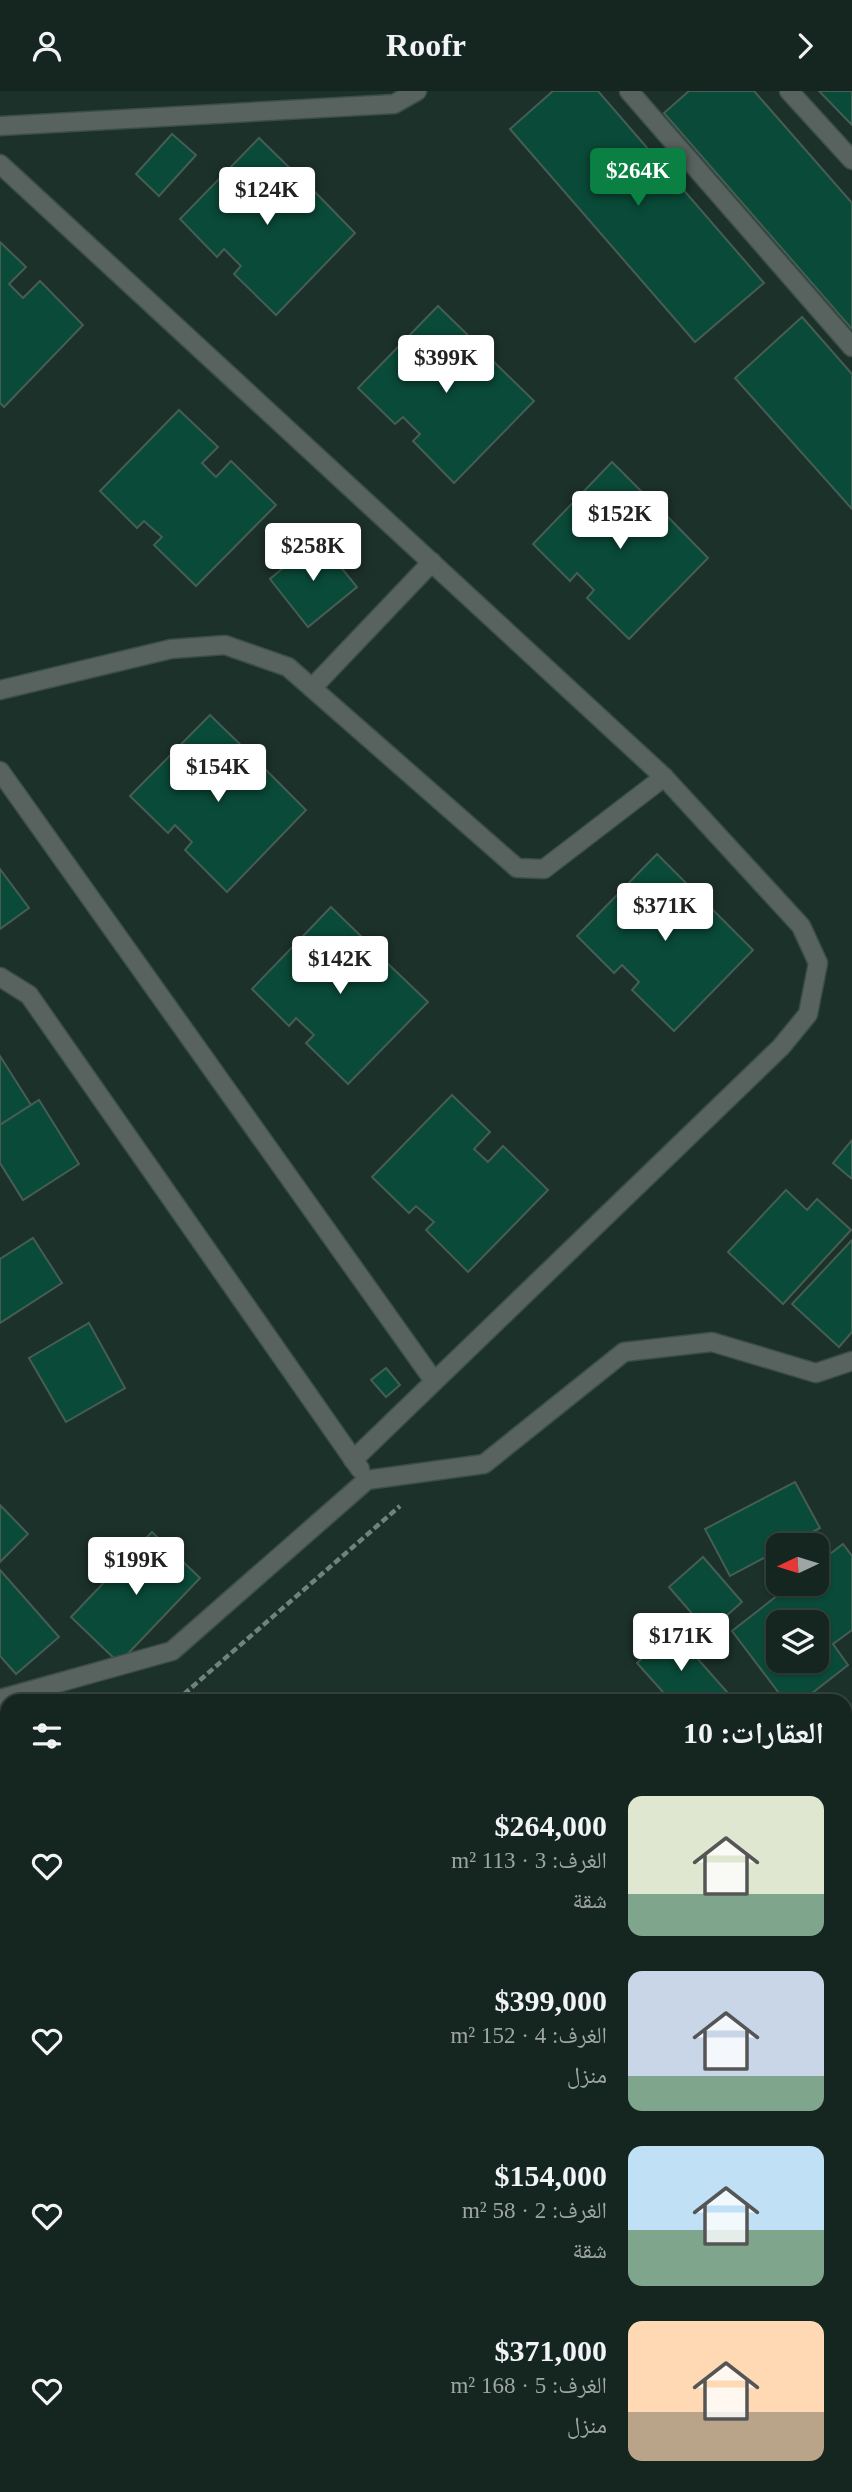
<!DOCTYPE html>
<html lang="ar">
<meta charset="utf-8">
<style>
:root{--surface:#152520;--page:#1e2d29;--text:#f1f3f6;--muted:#9da5a5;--line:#34423e;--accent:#0b8043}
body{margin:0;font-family:"Times New Roman","Noto Naskh Arabic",serif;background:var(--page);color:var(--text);direction:rtl;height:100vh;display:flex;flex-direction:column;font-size:26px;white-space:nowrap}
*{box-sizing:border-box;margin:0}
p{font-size:23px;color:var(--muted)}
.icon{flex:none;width:38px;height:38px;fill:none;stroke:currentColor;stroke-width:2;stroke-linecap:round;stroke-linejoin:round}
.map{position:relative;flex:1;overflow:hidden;direction:ltr}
.drawer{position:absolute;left:0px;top:1603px;width:852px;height:798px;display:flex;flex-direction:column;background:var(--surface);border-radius:21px 21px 0 0;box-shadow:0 2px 5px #0004,0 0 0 2px var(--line);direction:rtl}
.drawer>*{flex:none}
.needle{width:46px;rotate:266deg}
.tools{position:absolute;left:766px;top:1442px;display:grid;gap:14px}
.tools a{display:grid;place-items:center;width:63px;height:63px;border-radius:14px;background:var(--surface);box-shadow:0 2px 5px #0004,0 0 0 2px var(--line);font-size:35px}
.price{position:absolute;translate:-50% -60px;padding:0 16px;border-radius:7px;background:#fff;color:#222;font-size:23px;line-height:46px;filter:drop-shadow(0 2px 4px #0008)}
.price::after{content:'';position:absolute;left:50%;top:42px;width:21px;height:16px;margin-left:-10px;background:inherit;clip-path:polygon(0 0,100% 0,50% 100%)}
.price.on{background:var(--accent);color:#fff}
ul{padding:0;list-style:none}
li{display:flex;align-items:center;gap:21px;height:175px;padding:0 28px}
li span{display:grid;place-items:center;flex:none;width:196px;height:140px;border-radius:14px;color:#555}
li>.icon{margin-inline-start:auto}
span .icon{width:84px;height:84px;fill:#fffc;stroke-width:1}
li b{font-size:30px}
h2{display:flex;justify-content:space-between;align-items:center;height:84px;padding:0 28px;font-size:30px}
header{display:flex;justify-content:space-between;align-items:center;height:91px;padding:0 28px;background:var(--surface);font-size:32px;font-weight:700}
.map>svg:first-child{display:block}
</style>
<header><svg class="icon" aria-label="forward" viewBox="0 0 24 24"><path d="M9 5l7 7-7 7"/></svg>Roofr<svg class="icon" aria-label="person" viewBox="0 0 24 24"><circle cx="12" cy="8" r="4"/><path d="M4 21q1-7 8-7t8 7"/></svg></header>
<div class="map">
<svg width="852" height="2401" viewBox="0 0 852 2401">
<rect width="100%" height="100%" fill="#1c312a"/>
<!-- building -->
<g fill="#0a4a38" stroke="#465d54" stroke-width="2" fill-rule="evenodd">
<polygon points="553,0 598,0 764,192 695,251 510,38"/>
<polygon points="689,0 754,0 852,112 852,238 664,22"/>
<polygon points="819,0 852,0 852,34"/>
<polygon points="172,43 196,64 159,105 136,83"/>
<polygon points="259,47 298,85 281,101 295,115 312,98 355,142 276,224 234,183 241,175 224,158 217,166 180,128"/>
<polygon points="0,151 26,176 9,193 23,207 40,190 83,234 4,316 0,312"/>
<polygon points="438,215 476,252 460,269 474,283 490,267 534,310 454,392 413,350 420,343 403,326 395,333 358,297"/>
<polygon points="802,226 852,283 852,418 735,287"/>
<polygon points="179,319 218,356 202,372 216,386 231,370 276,414 196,495 154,454 162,446 144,430 137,437 100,400"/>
<polygon points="612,371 650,409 634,425 648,439 665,423 708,467 629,548 587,507 594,499 577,482 570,490 533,453"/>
<polygon points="318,448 357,496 308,536 270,488"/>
<polygon points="210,624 248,661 232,678 246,691 262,675 306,719 227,801 185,759 192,751 175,734 168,742 130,705"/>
<polygon points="657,763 695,801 679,817 693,831 709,815 753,859 674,940 632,899 639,891 622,874 614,882 577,845"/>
<polygon points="0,778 29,817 0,838"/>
<polygon points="331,816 370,854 354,870 368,884 383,868 428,911 348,993 306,952 314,944 296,927 289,935 252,898"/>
<polygon points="0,965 31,1014 0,1034"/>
<polygon points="452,1004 490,1041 474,1058 488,1071 503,1055 548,1099 468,1181 426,1139 434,1131 416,1115 409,1122 372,1086"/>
<polygon points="39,1009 79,1073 23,1109 0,1072 0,1034"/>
<polygon points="852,1049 852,1088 833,1072"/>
<polygon points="786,1099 807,1119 817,1108 851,1139 783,1213 728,1161"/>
<polygon points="33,1147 62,1192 0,1232 0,1168"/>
<polygon points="852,1149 852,1241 839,1256 792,1213"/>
<polygon points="89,1232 125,1297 66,1331 29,1267"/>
<polygon points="386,1277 400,1294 386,1306 371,1289"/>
<polygon points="795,1391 820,1437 788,1454 779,1454 779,1459 730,1485 705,1438"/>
<polygon points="0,1414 28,1443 0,1471"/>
<polygon points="152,1441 200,1487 119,1572 71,1526"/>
<path d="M843,1453L852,1465V1539L833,1553L848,1574L802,1610H785L732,1540L792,1493H817V1473ZM779,1531H817V1570H779Z"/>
<polygon points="703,1466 742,1511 708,1541 669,1496"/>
<polygon points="0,1479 59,1546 16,1583 0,1565"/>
<polygon points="673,1540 735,1610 671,1610 637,1572"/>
<polygon points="852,1924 852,1988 845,1992 845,1928"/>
<polygon points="852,2205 852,2301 845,2305 845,2209"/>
<polygon points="852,2301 852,2362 845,2352 845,2305"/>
<polygon points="0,2328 7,2335 7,2394 11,2394 4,2401 0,2401"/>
<polygon points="303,2394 348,2394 355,2401 295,2401"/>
<polygon points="448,2394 492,2394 484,2401 455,2401"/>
</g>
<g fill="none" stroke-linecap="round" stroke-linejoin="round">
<!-- minor casing -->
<g stroke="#3a4e47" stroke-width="21">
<g id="minor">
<polyline points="629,0 852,256"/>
<polyline points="789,0 852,69"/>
<polyline points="0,35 394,13 417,0"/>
<polyline points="0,73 664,686 801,835 818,872 808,923 781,956 353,1369"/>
<polyline points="312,597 432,471"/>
<polyline points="0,599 171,558 225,554 288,576 517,777 544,778 664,686"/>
<polyline points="0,680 434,1290"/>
<polyline points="0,886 29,904 360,1378"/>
<polyline points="0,1608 172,1560 367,1389 484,1373 624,1261 712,1251 816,1282 852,1270"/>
<polyline points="845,1853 846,1853"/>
<polyline points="0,1876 7,1871"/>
<polyline points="0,1972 7,2003"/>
<polyline points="95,2394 97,2401"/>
<polyline points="397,2394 404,2401"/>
<polyline points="128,2401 136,2394"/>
<polyline points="665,2401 682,2397"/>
</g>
</g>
<!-- primary casing -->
<g stroke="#3a4e47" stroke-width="21">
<g id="primary">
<polyline points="0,1655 7,1663"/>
<polyline points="679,2394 686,2401"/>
</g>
</g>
<!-- path -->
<polyline stroke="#71827c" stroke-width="4.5" stroke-dasharray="7 3.5" stroke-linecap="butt" points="176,1610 400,1415"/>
<!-- minor -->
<use href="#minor" stroke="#58625e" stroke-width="18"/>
<!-- primary -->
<use href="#primary" stroke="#82968e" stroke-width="18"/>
</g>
</svg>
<div class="tools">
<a><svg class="needle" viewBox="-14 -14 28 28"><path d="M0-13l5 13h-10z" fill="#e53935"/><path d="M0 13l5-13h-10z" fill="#9da5a5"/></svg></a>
<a><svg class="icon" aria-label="layers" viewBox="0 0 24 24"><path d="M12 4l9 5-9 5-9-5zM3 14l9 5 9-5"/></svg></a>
</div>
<b class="price on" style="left:638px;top:117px">$264K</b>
<b class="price" style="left:267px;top:136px">$124K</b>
<b class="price" style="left:446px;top:304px">$399K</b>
<b class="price" style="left:620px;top:460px">$152K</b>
<b class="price" style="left:313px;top:492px">$258K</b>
<b class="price" style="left:218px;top:713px">$154K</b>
<b class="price" style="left:665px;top:852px">$371K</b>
<b class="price" style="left:340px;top:905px">$142K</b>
<b class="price" style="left:136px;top:1506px">$199K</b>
<b class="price" style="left:681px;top:1582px">$171K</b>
<section class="drawer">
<h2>العقارات: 10<svg class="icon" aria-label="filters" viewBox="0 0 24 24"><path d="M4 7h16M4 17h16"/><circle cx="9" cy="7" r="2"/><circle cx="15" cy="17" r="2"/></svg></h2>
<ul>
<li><span style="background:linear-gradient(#dfe7d0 70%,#7fa58c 0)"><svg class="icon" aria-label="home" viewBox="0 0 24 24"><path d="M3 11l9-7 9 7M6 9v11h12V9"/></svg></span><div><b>$264,000</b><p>الغرف: 3 · 113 m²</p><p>شقة</p></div><svg class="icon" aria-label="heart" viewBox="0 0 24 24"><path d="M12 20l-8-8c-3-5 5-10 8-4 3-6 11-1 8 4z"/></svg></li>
<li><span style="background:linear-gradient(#c9d6e8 75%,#7fa58c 0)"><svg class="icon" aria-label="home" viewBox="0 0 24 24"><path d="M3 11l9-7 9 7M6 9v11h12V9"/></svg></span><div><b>$399,000</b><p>الغرف: 4 · 152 m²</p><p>منزل</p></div><svg class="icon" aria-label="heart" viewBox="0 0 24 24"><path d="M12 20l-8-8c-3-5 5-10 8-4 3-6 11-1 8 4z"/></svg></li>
<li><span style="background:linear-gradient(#bfe0f5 60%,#7fa58c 0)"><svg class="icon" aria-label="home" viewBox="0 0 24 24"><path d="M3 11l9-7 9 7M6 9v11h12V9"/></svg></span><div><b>$154,000</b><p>الغرف: 2 · 58 m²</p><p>شقة</p></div><svg class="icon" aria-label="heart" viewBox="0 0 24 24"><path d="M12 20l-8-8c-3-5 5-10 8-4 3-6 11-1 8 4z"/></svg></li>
<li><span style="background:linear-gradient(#ffd9b3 65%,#b9a48a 0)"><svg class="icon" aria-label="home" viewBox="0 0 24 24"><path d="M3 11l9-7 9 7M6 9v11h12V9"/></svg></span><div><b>$371,000</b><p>الغرف: 5 · 168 m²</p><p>منزل</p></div><svg class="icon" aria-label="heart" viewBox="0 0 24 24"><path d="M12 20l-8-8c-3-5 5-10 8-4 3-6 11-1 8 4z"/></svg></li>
</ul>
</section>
</div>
